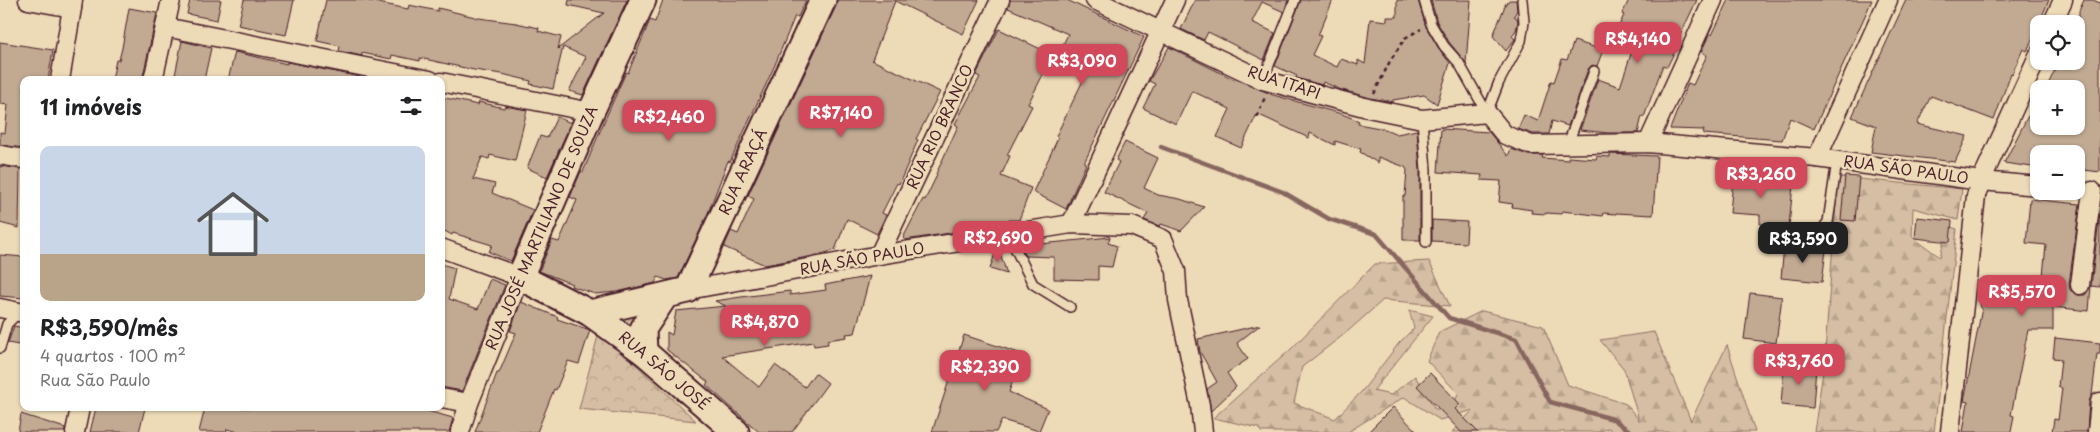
<!DOCTYPE html>
<html lang="pt">
<meta charset="utf-8">
<style>
:root{--surface:#fff;--page:#f6f6f6;--text:#202124;--muted:#757577;--accent:#d1495b}
body{margin:0;font-family:"Playpen Sans",sans-serif;background:var(--page);color:var(--text);height:100vh;display:flex;flex-direction:column;font-size:19px;white-space:nowrap}
*{box-sizing:border-box;margin:0}
p{font-size:16px;color:var(--muted)}
.icon{flex:none;width:28px;height:28px;fill:none;stroke:currentColor;stroke-width:2;stroke-linecap:round;stroke-linejoin:round}
.map{position:relative;flex:1;overflow:hidden}
.sheet{position:absolute;left:20px;top:76px;width:425px;height:335px;display:flex;flex-direction:column;background:var(--surface);border-radius:10px;box-shadow:0 1px 4px #0004}
.sheet>*{flex:none}
.fabs{position:absolute;left:2030px;top:15px;display:grid;gap:10px}
.fabs a{display:grid;place-items:center;width:55px;height:55px;border-radius:10px;background:var(--surface);box-shadow:0 1px 4px #0004;font-size:25px}
.price{position:absolute;translate:-50% -42px;padding:0 11px;border-radius:10px;background:var(--accent);color:#fff;font-size:16px;line-height:32px;filter:drop-shadow(0 1px 2px #0008)}
.price::after{content:'';position:absolute;left:50%;top:30px;width:15px;height:11px;margin-left:-8px;background:inherit;clip-path:polygon(0 0,100% 0,50% 100%)}
.price.selected{background:#222;color:#fff}
ul{padding:0;list-style:none}
li{display:grid;align-content:center;gap:10px;height:265px;padding:0 20px}
li span{display:grid;place-items:center;height:155px;border-radius:10px;color:#555}
li>.icon{margin-inline-start:auto}
span .icon{width:90px;height:90px;fill:#fffc;stroke-width:1}
li b{font-size:21px}
h2{display:flex;justify-content:space-between;align-items:center;height:60px;padding:0 20px;font-size:21px}
.map>svg:first-child{display:block}
</style>
<div class="map">
<svg width="2100" height="432" viewBox="0 0 2100 432">
<defs>
<pattern id="forest-firs" width="22" height="20" patternUnits="userSpaceOnUse" patternTransform="scale(1.25)"><rect width="22" height="20" fill="#d5bea3"/><path d="M5 1l3.5 6h-7zM16 11l3.5 6h-7z" fill="#b8a38c"/></pattern>
<pattern id="park-crowns" width="20" height="18" patternUnits="userSpaceOnUse" patternTransform="scale(1.25)"><rect width="20" height="18" fill="#d5bea3"/><path d="M2 6a3 3 0 1 1 6 0M12 15a3 3 0 1 1 6 0" fill="none" stroke="#b8a38c"/></pattern>
</defs>
<rect width="100%" height="100%" fill="#eddab7"/>
<filter id="ink" filterUnits="userSpaceOnUse"><feTurbulence type="fractalNoise" baseFrequency=".02" numOctaves="2"/><feDisplacementMap in="SourceGraphic" scale="10" xChannelSelector="R" yChannelSelector="G"/><feConvolveMatrix kernelMatrix="1 2 1 2 8 2 1 2 1" color-interpolation-filters="sRGB"/></filter>
<g filter="url(#ink)">
<!-- forest -->
<g fill="url(#forest-firs)" stroke="#906e67">
<polygon points="1838,177 1962,189 1958,220 1913,208 1912,237 1940,257 1947,226 1957,229 1934,432 1814,432 1824,365"/>
<polygon points="1429,261 1450,306 1383,300 1347,332 1302,367 1294,403 1335,419 1363,390 1399,343 1414,328 1409,310 1433,316 1373,391 1391,395 1415,376 1435,409 1453,409 1458,393 1427,361 1439,332 1482,311 1543,326 1568,385 1626,404 1639,420 1624,369 1600,340 1654,332 1691,421 1727,345 1755,432 1612,432 1609,428 1599,432 1452,432 1473,410 1440,420 1404,397 1348,432 1261,432 1259,428 1213,418 1290,350 1375,264"/>
</g>
<!-- park -->
<polygon fill="url(#park-crowns)" stroke="#906e67" points="640,310 634,327 617,320 617,347 696,421 579,409 599,332 615,315"/>
<g fill="none" stroke-linecap="round" stroke-linejoin="round">
<!-- stream -->
<polyline stroke="#886660" stroke-width="4.5" points="1161,147 1283,192 1329,219 1376,234 1449,318 1516,339 1550,402 1613,419 1631,432"/>
</g>
<!-- building -->
<g fill="#c1a992" stroke="#4a1f2b">
<polygon points="190,0 221,0 217,20 187,14"/>
<polygon points="244,0 294,0 286,35 238,25"/>
<polygon points="326,0 364,0 408,9 409,5 438,11 438,8 479,18 516,23 539,28 538,31 561,37 558,49 604,13 568,5 569,0 627,0 583,95 569,91 586,57 563,47 553,89 530,84 531,81 502,74 474,70 420,58 420,61 392,55 391,59 362,53 362,56 339,51 340,46 317,41"/>
<polygon points="663,0 806,0 798,17 795,16 774,67 730,162 728,161 706,218 678,278 666,280 658,277 655,283 617,292 595,294 571,286 572,284 539,271 552,240 559,242 577,200 570,197 581,171 583,172 603,124 626,72 628,73 650,20 655,22"/>
<polygon points="837,0 979,0 963,34 895,1 872,60 940,92 916,139 918,140 899,184 897,183 882,213 886,215 877,234 847,219 835,250 818,255 765,265 724,247 731,231 738,234 754,199 748,196 750,191 836,6"/>
<polygon points="1010,0 1067,0 1144,37 1084,163 1086,164 1066,209 1033,192 1058,138 1056,136 1090,66 1060,51 1068,34 1008,8"/>
<polygon points="1195,0 1288,0 1284,12 1262,2 1252,22 1275,33 1264,60 1208,32 1204,40 1181,29"/>
<polygon points="1301,0 1333,0 1318,35 1321,36 1312,55 1337,67 1341,59 1358,65 1358,60 1365,64 1370,19 1387,21 1387,17 1397,17 1397,0 1418,0 1426,27 1439,49 1450,63 1437,104 1424,95 1393,100 1393,102 1370,98 1339,89 1323,82 1322,85 1296,78 1297,76 1275,66"/>
<polygon points="1431,0 1471,0 1466,63 1449,42 1437,22"/>
<polygon points="1510,0 1516,0 1517,10 1514,16 1517,18 1518,22 1516,30 1512,36 1515,39 1506,51 1493,36 1506,3"/>
<polygon points="1629,0 1697,0 1674,48 1676,49 1667,67 1663,65 1644,117 1642,116 1638,133 1608,133 1580,130 1598,79 1620,87 1632,51 1612,41 1624,15 1622,14"/>
<polygon points="1729,0 1872,0 1814,129 1790,118 1782,140 1703,134 1704,130 1670,129 1688,83 1693,85 1707,55 1701,52 1710,33 1712,35"/>
<polygon points="1906,0 2049,0 2027,51 2023,49 2012,74 2011,73 1994,120 1931,96 1917,124 1967,136 1955,162 1871,152 1876,126 1852,117"/>
<polygon points="2084,0 2093,0 2100,3 2100,172 2076,169 2076,154 2039,154 2039,168 2004,163 2028,116 2039,122 2039,126 2076,126 2076,89 2046,89 2059,61 2076,61 2076,24 2079,25 2079,11"/>
<polygon points="129,8 157,13 143,76 141,80 112,80 116,60 119,60 122,48"/>
<polygon points="999,29 1053,55 1028,104 1032,106 1007,155 1010,156 1001,176 1031,188 1019,220 1010,220 963,231 905,240 903,238 923,199 925,200 937,175 936,174 958,126 955,124 980,77 976,75"/>
<polygon points="182,41 211,48 204,80 174,80"/>
<polygon points="1574,41 1603,50 1597,66 1592,65 1588,69 1568,126 1552,121 1549,134 1533,134 1518,129 1524,115 1538,121 1551,81 1554,82 1562,59 1567,60"/>
<polygon points="0,42 53,50 48,80 24,80 24,148 0,145 0,132 5,133 8,105 0,104"/>
<polygon points="1169,47 1235,80 1236,79 1273,95 1342,114 1359,121 1358,124 1385,129 1397,134 1417,130 1420,170 1420,240 1403,240 1403,196 1405,196 1407,170 1405,167 1378,157 1378,163 1360,152 1361,149 1335,141 1335,145 1310,133 1309,138 1257,114 1241,148 1217,137 1230,109 1192,91 1176,124 1143,108 1155,84 1149,81"/>
<polygon points="235,52 287,64 287,62 360,77 360,80 228,80"/>
<polygon points="441,97 478,105 479,102 504,108 505,106 527,110 515,161 490,155 489,159 482,157 473,179 495,184 492,193 533,210 511,261 489,252 492,245 453,233 452,235 441,229"/>
<polygon points="557,117 571,123 547,177 527,168 540,136 547,138"/>
<polygon points="1441,129 1489,132 1508,156 1511,149 1528,155 1543,155 1542,158 1568,160 1568,157 1596,159 1597,156 1610,157 1610,154 1657,156 1653,215 1616,213 1616,214 1604,213 1603,216 1562,211 1562,214 1546,213 1546,214 1531,213 1532,210 1512,207 1513,204 1499,202 1501,181 1481,180 1482,175 1438,172"/>
<polygon points="1125,142 1158,158 1144,188 1158,195 1180,199 1204,207 1181,231 1161,224 1160,226 1144,220 1148,213 1104,192 1119,162 1116,160"/>
<polygon points="0,166 20,169 19,228 0,223"/>
<polygon points="1734,168 1749,170 1748,181 1793,185 1789,226 1760,224 1760,215 1730,213"/>
<polygon points="1845,176 1859,177 1855,221 1841,220"/>
<polygon points="2030,199 2080,204 2069,284 2070,290 2078,295 2085,295 2091,286 2100,212 2100,287 2091,286 2089,311 2053,307 2053,330 2028,330 2011,415 2014,416 2011,432 1963,432 1968,402 1964,401 1982,308 1980,308 1984,282 2035,290 2035,286 2042,286 2046,245 2026,243"/>
<polygon points="1917,217 1952,221 1950,242 1915,238"/>
<polygon points="1432,220 1467,222 1466,243 1432,241"/>
<polygon points="1110,237 1108,243 1117,246 1112,267 1098,266 1098,280 1054,279 1054,257 1026,256 1021,246"/>
<polygon points="1784,246 1826,250 1822,282 1781,278"/>
<polygon points="997,247 998,247 1007,274 990,269"/>
<polygon points="0,255 24,257 24,298 0,296"/>
<polygon points="441,264 455,268 449,299 478,309 490,279 505,285 462,391 441,387"/>
<polygon points="870,276 855,333 846,334 847,337 827,340 828,344 814,346 813,342 722,356 759,387 775,365 805,387 815,373 828,383 792,432 759,432 706,385 708,382 667,350 667,332 672,335 676,311 726,306 715,301 741,297 790,291 790,295 826,290 825,285"/>
<polygon points="1750,293 1782,297 1776,343 1744,339"/>
<polygon points="521,302 558,317 557,319 590,330 579,364 568,361 556,390 554,389 537,432 475,432 497,373 499,373 516,333 510,331"/>
<polygon points="1260,325 1237,343 1248,359 1227,373 1236,387 1211,411 1207,389 1217,382 1200,352 1198,339"/>
<polygon points="14,326 24,328 24,346 8,343"/>
<polygon points="964,335 1022,354 1009,392 1048,409 1039,431 1002,420 996,432 932,432"/>
<polygon points="2055,338 2100,343 2100,354 2097,354 2092,395 2089,401 2087,432 2052,432 2054,419 2058,420 2062,388 2058,387 2061,359 2053,358"/>
<polygon points="1784,365 1816,367 1813,408 1781,405"/>
<polygon points="1430,373 1460,404 1455,409 1478,432 1461,432 1417,386"/>
<polygon points="1393,407 1417,432 1368,432"/>
<polygon points="96,408 145,408 139,432 90,432"/>
<polygon points="205,408 417,408 453,418 449,432 239,432 227,429 226,432 199,432"/>
<polygon points="21,414 65,428 65,432 18,432"/>
</g>
<g fill="none" stroke-linecap="round" stroke-linejoin="round">
<!-- lane casing -->
<g stroke="#4a1f2b" stroke-width="12">
<g id="lane">
<polyline points="1424,0 1431,24 1444,46 1459,63 1487,113"/>
<polyline points="1263,80 1295,0"/>
<polyline points="1487,113 1499,82 1521,41 1524,22 1522,0"/>
<polyline points="1422,119 1426,170 1426,242"/>
<polyline points="1568,144 1594,71"/>
<polyline points="1795,232 1809,234 1820,232 1828,222 1837,161"/>
<polyline points="1008,234 1033,284 1070,307"/>
<polyline points="0,348 7,324 19,312"/>
</g>
</g>
<!-- street casing -->
<g stroke="#4a1f2b" stroke-width="21">
<g id="street">
<polyline points="28,0 72,8 73,0"/>
<polyline points="1095,0 1263,80 1368,108 1422,119 1487,113 1505,135 1531,145 1648,143 1817,158 1981,181 2039,186"/>
<polyline points="2052,24 2063,0"/>
<polyline points="165,27 430,80"/>
<polyline points="60,80 72,8"/>
<polyline points="153,80 171,0"/>
<polyline points="441,82 591,112"/>
<polyline points="1648,143 1713,0"/>
<polyline points="0,155 24,159"/>
<polyline points="1817,158 1888,0"/>
<polyline points="1071,224 1175,0"/>
<polyline points="441,248 520,277 469,403 460,432"/>
<polyline points="879,255 1000,0"/>
<polyline points="2080,285 2092,191"/>
<polyline points="688,290 879,255 1071,224 1132,226 1163,239 1176,271 1178,300 1200,405 1203,432"/>
<polyline points="0,308 24,313"/>
<polyline points="441,398 469,403"/>
<polyline points="75,432 80,408"/>
<polyline points="1950,432 1976,196 1981,181 2039,54"/>
<polyline points="2097,432 2100,402"/>
</g>
</g>
<!-- secondary casing -->
<g stroke="#4a1f2b" stroke-width="29">
<g id="secondary">
<polyline points="643,0 591,112 520,277 590,313 644,352 736,432"/>
<polyline points="590,313 688,290 823,0"/>
<polyline points="644,352 643,329 665,296"/>
</g>
</g>
<!-- path -->
<g stroke="#4a1f2b" stroke-width="2.5" stroke-dasharray="4 4" stroke-linecap="butt">
<polyline points="1374,94 1390,61 1405,38 1421,29"/>
<polyline points="1257,117 1265,97"/>
</g>
<!-- lane -->
<use href="#lane" stroke="#eddab7" stroke-width="9"/>
<!-- street -->
<use href="#street" stroke="#eddab7" stroke-width="18"/>
<!-- secondary -->
<use href="#secondary" stroke="#eddab7" stroke-width="25"/>
</g>
</g>
<g text-anchor="middle" stroke-width="5" stroke-linejoin="round" paint-order="stroke">
<!-- street labels -->
<g font-size="15" fill="#4a1f2b" stroke="#eddab7">
<text transform="translate(1284 83) rotate(18)" y="5">RUA ITAPI</text>
<text transform="translate(940 127) rotate(-65)" y="5">RUA RIO BRANCO</text>
<text transform="translate(1906 170) rotate(8)" y="5">RUA SÃO PAULO</text>
<text transform="translate(743 172) rotate(-65)" y="5">RUA ARAÇÁ</text>
<text transform="translate(542 228) rotate(-67)" y="5">RUA JOSÉ MARTILIANO DE SOUZA</text>
<text transform="translate(862 259) rotate(-10)" y="5">RUA SÃO PAULO</text>
<text transform="translate(664 371) rotate(40)" y="5">RUA SÃO JOSÉ</text>
</g>
</g>
</svg>
<div class="fabs">
<a><svg class="icon" aria-label="locate" viewBox="0 0 24 24"><circle cx="12" cy="12" r="6"/><path d="M12 2v4M12 18v4M2 12h4M18 12h4"/></svg></a>
<a>+</a>
<a>−</a>
</div>
<b class="price" style="left:1638px;top:64px">R$4,140</b>
<b class="price" style="left:1082px;top:86px">R$3,090</b>
<b class="price" style="left:841px;top:138px">R$7,140</b>
<b class="price" style="left:669px;top:142px">R$2,460</b>
<b class="price" style="left:1761px;top:199px">R$3,260</b>
<b class="price" style="left:998px;top:263px">R$2,690</b>
<b class="price selected" style="left:1803px;top:264px">R$3,590</b>
<b class="price" style="left:2022px;top:317px">R$5,570</b>
<b class="price" style="left:765px;top:347px">R$4,870</b>
<b class="price" style="left:1799px;top:386px">R$3,760</b>
<b class="price" style="left:985px;top:392px">R$2,390</b>
<section class="sheet">
<h2>11 imóveis<svg class="icon" aria-label="filters" viewBox="0 0 24 24"><path d="M4 7h16M4 17h16"/><circle cx="9" cy="7" r="2"/><circle cx="15" cy="17" r="2"/></svg></h2>
<ul>
<li><span style="background:linear-gradient(#c9d6e8 70%,#b9a48a 0)"><svg class="icon" aria-label="home" viewBox="0 0 24 24"><path d="M3 11l9-7 9 7M6 9v11h12V9"/></svg></span><div><b>R$3,590/mês</b><p>4 quartos · 100 m²</p><p>Rua São Paulo</p></div></li>
</ul>
</section>
</div>
